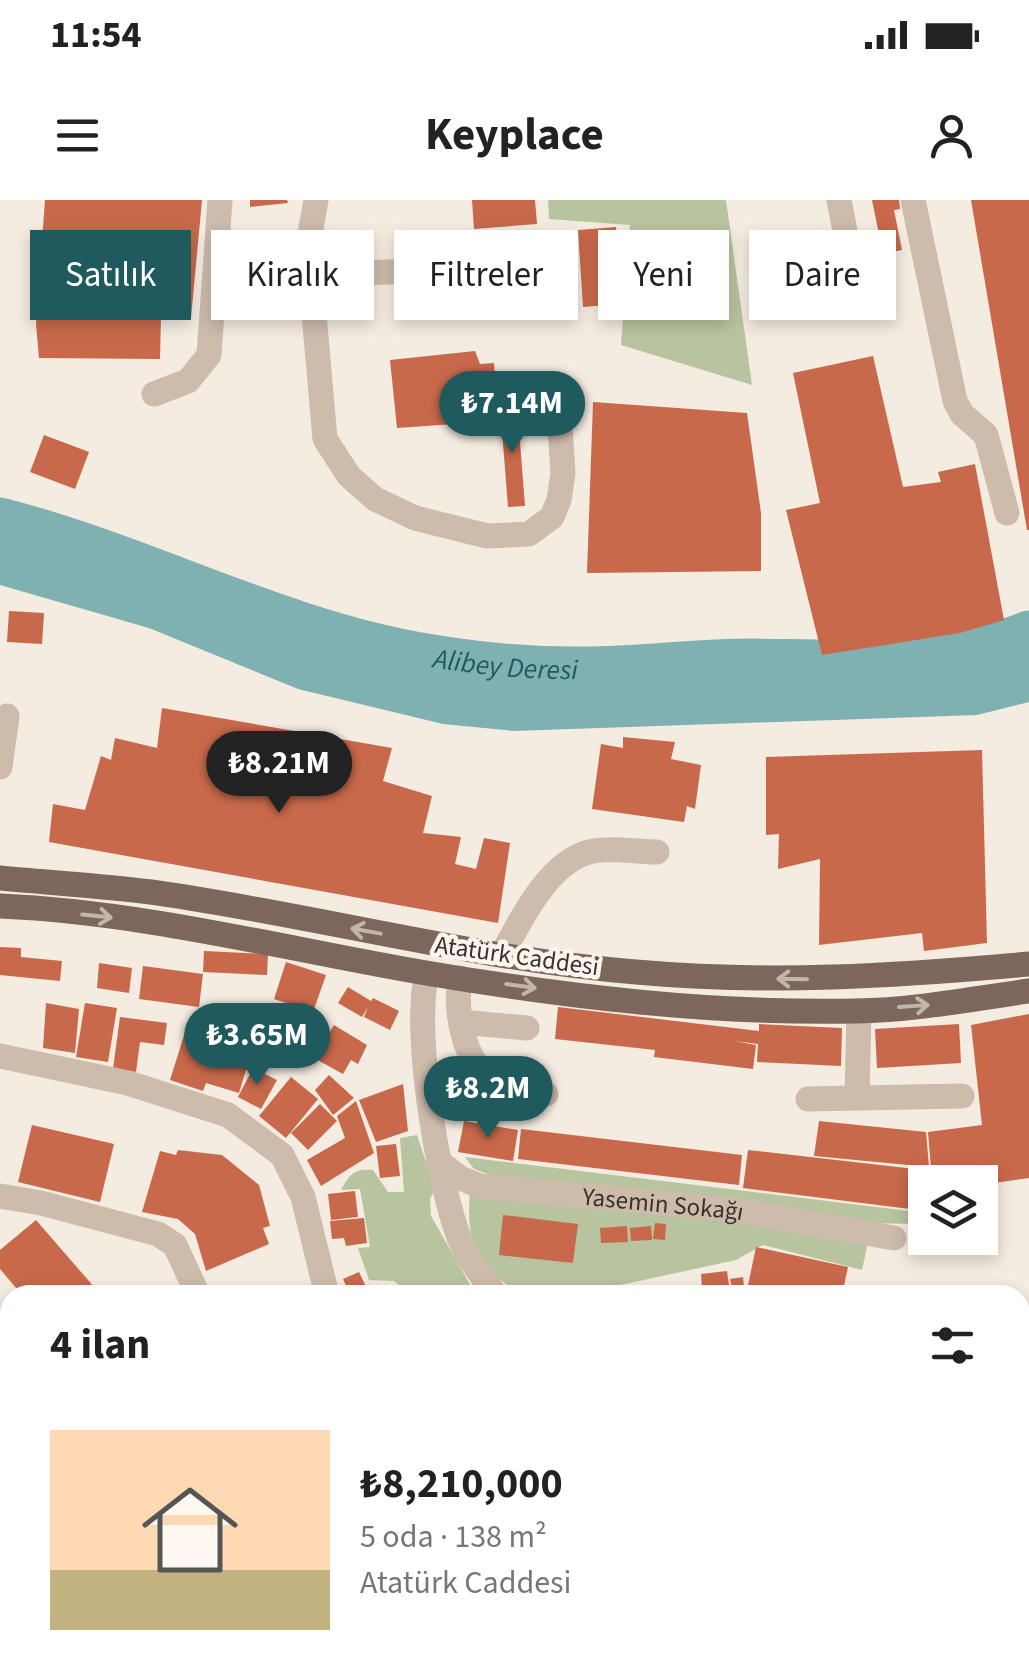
<!DOCTYPE html>
<html lang="tr">
<meta charset="utf-8">
<style>
:root{--surface:#fff;--page:#f2f2f2;--text:#222;--muted:#767676;--accent:#1f5a5e}
body{margin:0;font-family:"Source Sans 3",sans-serif;background:var(--page);color:var(--text);height:100vh;display:flex;flex-direction:column;font-size:38px;white-space:nowrap}
*{box-sizing:border-box;margin:0}
p{font-size:32px;color:var(--muted)}
.icon{flex:none;width:55px;height:55px;fill:none;stroke:currentColor;stroke-width:2;stroke-linecap:round;stroke-linejoin:round}
.map{position:relative;flex:1;overflow:hidden}
.details{position:absolute;left:0px;top:1085px;width:1030px;height:392px;display:flex;flex-direction:column;background:var(--surface);border-radius:30px 30px 0 0;box-shadow:0 5px 15px #0003}
.details>*{flex:none}
.guide{position:absolute;left:30px;top:30px;width:970px;height:90px;display:flex;gap:20px}
.fabs{position:absolute;left:908px;top:965px;display:grid;gap:20px}
.fabs a{display:grid;place-items:center;width:90px;height:90px;border-radius:0px;background:var(--surface);box-shadow:0 5px 15px #0003;font-size:50px}
.price{position:absolute;translate:-50% -85px;padding:0 22px;border-radius:35px;background:var(--accent);color:#fff;font-size:32px;line-height:65px;filter:drop-shadow(0 2px 5px #0008)}
.price::after{content:'';position:absolute;left:50%;top:60px;width:30px;height:22px;margin-left:-15px;background:inherit;clip-path:polygon(0 0,100% 0,50% 100%)}
.price.on{background:#222;color:#fff}
ul{padding:0;list-style:none}
li{display:flex;align-items:center;gap:30px;height:250px;padding:0 50px}
li span{display:grid;place-items:center;flex:none;width:280px;height:200px;border-radius:0px;color:#555}
li>.icon{margin-inline-start:auto}
span .icon{width:120px;height:120px;fill:#fffc;stroke-width:1}
li b{font-size:42px}
h2{display:flex;justify-content:space-between;align-items:center;height:120px;padding:0 50px;font-size:42px}
.chip{padding:0 35px;border-radius:0px;background:var(--surface);box-shadow:0 5px 15px #0003;font-size:35px;line-height:90px}
.chip.on{background:var(--accent);color:#fff}
.status{display:flex;justify-content:space-between;align-items:center;height:70px;padding:0 50px;background:var(--surface);direction:ltr}
.status svg{height:28px;fill:currentColor}
header{display:flex;justify-content:space-between;align-items:center;height:130px;padding:0 50px;background:var(--surface);font-size:45px;font-weight:700}
.map>svg:first-child{display:block}
</style>
<div class="status"><b>11:54</b><svg viewBox="0 0 49 12"><path d="M0 12V9h3v3zM5 12V6h3v6zM10 12V3h3v9zM15 12V0h3v12zM26 1h20v11H26zM47 4h2v5h-2z"/></svg></div>
<header><svg class="icon" aria-label="menu" viewBox="0 0 24 24"><path d="M4 6h16M4 12h16M4 18h16"/></svg>Keyplace<svg class="icon" aria-label="person" viewBox="0 0 24 24"><circle cx="12" cy="8" r="4"/><path d="M4 21q1-7 8-7t8 7"/></svg></header>
<div class="map">
<svg width="1029" height="1477" viewBox="0 0 1029 1477">
<rect width="100%" height="100%" fill="#f4ebe1"/>
<!-- green -->
<g fill="#b8c4a0">
<polygon points="548,0 726,0 752,185 621,145 630,25 549,19"/>
<path d="M417,935L435,989L430,999L431,1016L476,1095H412L394,1081L369,1080L358,1048L370,1047L360,989L341,990C350,974 354,968 373,970L388,992H404L400,938Z"/>
<polygon points="465,957 909,1011 925,1009 925,1024 856,1023 490,975 474,969"/>
<path d="M470,990L755,1023L868,1042L862,1070L763,1045L736,1060L588,1092L519,1095C475,1060 466,1046 470,990Z"/>
</g>
<!-- water -->
<polygon fill="#7fb0b2" points="0,328 149,371 387,460 479,475 911,476 981,465 1029,448 1029,502 977,515 514,531 443,524 298,489 149,428 0,385"/>
<g fill="none" stroke-linecap="round" stroke-linejoin="round">
<!-- river -->
<path stroke="#7fb0b2" stroke-width="45" id="s1" d="M0,320C145,357 278,431 426,456C479,465 532,470 585,469C641,469 696,461 752,461C847,462 938,469 1029,433"/>
</g>
<!-- building -->
<g fill="#c8694b">
<polygon points="45,0 202,0 191,118 161,117 160,159 39,158 36,124"/>
<polygon points="250,0 287,0 288,3 250,7"/>
<polygon points="472,0 535,0 537,24 474,29"/>
<polygon points="872,0 899,0 900,9 894,10 902,50 883,54"/>
<polygon points="971,0 1029,0 1029,330 1027,330"/>
<polygon points="616,27 621,104 583,107 578,30"/>
<polygon points="475,151 480,164 494,163 497,207 454,211 455,224 397,228 390,160"/>
<polygon points="873,156 903,287 941,282 938,272 975,264 1004,420 960,433 822,455 786,310 820,303 793,173"/>
<polygon points="593,202 747,213 761,313 761,371 587,373"/>
<polygon points="517,204 525,306 508,307 500,205"/>
<polygon points="44,235 89,252 75,289 30,272"/>
<polygon points="9,411 44,413 42,444 7,442"/>
<polygon points="162,508 392,548 383,581 432,596 423,633 461,637 455,664 476,669 484,638 510,643 498,723 49,642 53,604 85,610 101,556 111,560 115,538 157,548"/>
<polygon points="623,537 675,542 671,559 701,565 695,609 687,606 684,622 592,609 601,544 623,548"/>
<polygon points="982,550 987,743 924,751 922,733 819,745 820,659 778,669 779,634 766,635 766,557"/>
<polygon points="0,747 21,748 21,757 62,761 60,781 0,775"/>
<polygon points="204,751 268,754 267,775 203,772"/>
<polygon points="286,762 326,775 313,812 274,799"/>
<polygon points="99,763 132,768 129,793 97,788"/>
<polygon points="143,766 203,774 199,807 139,799"/>
<polygon points="348,787 371,801 373,798 399,811 390,830 364,817 368,807 362,817 338,803"/>
<polygon points="46,803 79,809 75,853 43,848"/>
<polygon points="85,803 117,808 108,862 76,857"/>
<polygon points="558,807 759,831 759,824 842,828 841,866 757,862 758,844 734,841 756,845 753,869 654,857 655,850 555,839"/>
<polygon points="1029,814 1029,978 980,985 925,982 925,1008 910,1009 743,988 748,950 915,969 962,971 962,969 931,968 928,932 982,925 971,825"/>
<polygon points="120,817 167,823 164,845 140,842 136,872 113,869"/>
<polygon points="959,824 961,863 877,868 875,829"/>
<polygon points="334,825 367,845 358,864 351,860 343,874 314,858"/>
<polygon points="187,826 227,838 221,855 248,863 239,893 206,883 203,891 170,880"/>
<polygon points="253,868 277,880 261,909 238,897"/>
<polygon points="329,875 354,898 333,915 315,890"/>
<polygon points="291,877 318,899 286,938 259,916"/>
<polygon points="403,884 408,931 376,942 359,900"/>
<polygon points="356,901 374,953 321,986 307,960 345,938 337,916"/>
<polygon points="320,904 337,921 308,950 291,933"/>
<polygon points="464,921 518,930 513,961 458,952"/>
<polygon points="819,921 926,932 929,967 814,956"/>
<polygon points="32,925 114,944 100,1002 18,982"/>
<polygon points="521,929 742,955 739,985 518,959"/>
<polygon points="396,944 400,976 380,978 376,946"/>
<polygon points="178,950 222,955 259,985 270,1026 263,1028 269,1044 206,1071 195,1034 178,1019 142,1012 160,951 176,955"/>
<polygon points="355,991 358,1017 331,1020 328,994"/>
<polygon points="503,1015 578,1024 573,1063 499,1055"/>
<polygon points="364,1018 367,1043 346,1046 344,1038 332,1039 330,1021"/>
<polygon points="36,1020 101,1095 22,1095 0,1069 0,1050"/>
<polygon points="655,1023 666,1024 665,1040 653,1039"/>
<polygon points="627,1026 628,1042 601,1043 600,1028"/>
<polygon points="651,1026 652,1040 631,1041 630,1028"/>
<polygon points="756,1047 848,1067 842,1095 771,1095 747,1090"/>
<polygon points="727,1071 729,1085 702,1087 701,1074"/>
<polygon points="359,1072 368,1091 350,1095 343,1079"/>
<polygon points="743,1077 744,1086 732,1088 730,1079"/>
<polygon points="0,1175 10,1182 10,1207 0,1222"/>
<polygon points="1020,1178 1029,1179 1029,1244 1020,1243"/>
<polygon points="10,1292 10,1322 0,1318"/>
<polygon points="1020,1331 1026,1331 1023,1361 1020,1361"/>
<polygon points="0,1341 10,1347 10,1417 0,1411"/>
<polygon points="10,1447 10,1468 56,1468 52,1477 0,1477"/>
<polygon points="95,1468 132,1468 136,1477 94,1477"/>
<polygon points="183,1468 247,1468 251,1477 187,1477"/>
<polygon points="363,1468 419,1468 408,1477 372,1477"/>
<polygon points="542,1468 621,1468 627,1477 548,1477"/>
<polygon points="646,1468 679,1468 664,1477 652,1477"/>
<polygon points="748,1468 786,1468 792,1477 753,1477"/>
<polygon points="872,1468 987,1468 986,1477 871,1477"/>
</g>
<g fill="none" stroke-linecap="round" stroke-linejoin="round">
<!-- minor -->
<g stroke="#cdbbac" stroke-width="25">
<polyline points="316,0 308,45 325,239 349,276 375,299 415,318 487,336 529,334 552,317 559,300 563,273 559,211"/>
<polyline points="839,0 858,98"/>
<polyline points="913,0 955,201 962,214 986,235 1007,313"/>
<polyline points="311,75 491,68"/>
<polyline points="154,194 188,181 209,155 220,0"/>
<polyline points="0,567 7,516"/>
<path d="M502,755C520,720 550,659 593,651C613,647 637,652 657,652"/>
<path d="M427,773C413,832 437,976 458,1035C466,1057 483,1077 496,1095"/>
<path d="M460,778C455,811 462,859 492,881C506,891 529,891 546,894"/>
<polyline points="461,822 527,828"/>
<polyline points="0,856 128,883 228,915 282,955 303,997 327,1095"/>
<polyline points="857,898 859,811"/>
<polyline points="808,899 962,896"/>
<path id="s2" d="M439,962L460,978L480,986L735,1010L894,1038"/>
<polyline points="0,996 41,1003 158,1034 175,1045 198,1095"/>
<polyline points="0,1275 10,1260"/>
<polyline points="1020,1285 1029,1285"/>
<polyline points="141,1468 146,1477"/>
<polyline points="301,1468 310,1477"/>
<polyline points="821,1468 827,1477"/>
<polyline points="75,1477 77,1468"/>
<polyline points="528,1477 528,1468"/>
<polyline points="701,1477 714,1468"/>
</g>
<!-- major -->
<g stroke="#7d675c" stroke-width="25">
<path d="M0,678C53,683 106,686 158,693C318,716 475,759 636,772C770,784 895,776 1029,764"/>
<path d="M0,706C143,712 286,749 426,773C568,797 712,814 856,811C914,810 972,799 1029,791"/>
</g>
</g>
<!-- one-way arrows -->
<defs><path id="oneway-shaft" d="M-6 0H5M1.5-3L5.5 0L1.5 3" fill="none" stroke-width="1.6" stroke-linecap="round" stroke-linejoin="round" transform="scale(2.5)"/></defs>
<g stroke="#c2b5ac">
<use href="#oneway-shaft" transform="translate(97 716) rotate(6)"/>
<use href="#oneway-shaft" transform="translate(366 731) rotate(-170)"/>
<use href="#oneway-shaft" transform="translate(792 779) rotate(-179)"/>
<use href="#oneway-shaft" transform="translate(521 786) rotate(8)"/>
<use href="#oneway-shaft" transform="translate(914 806) rotate(-4)"/>
</g>
<g text-anchor="middle" stroke-width="9" stroke-linejoin="round" paint-order="stroke">
<!-- street labels -->
<g font-size="25" fill="#3b302b" stroke="#fbf5ee">
<text transform="translate(517 755) rotate(8)" y="9">Atatürk Caddesi</text>
<text dy="9" stroke="none"><textPath href="#s2" startOffset="232">Yasemin Sokağı</textPath></text>
</g>
<!-- water labels -->
<g font-size="28" font-style="italic" fill="#1f5a5e" stroke="#fbf5ee">
<text dy="10" stroke="none"><textPath href="#s1" startOffset="528">Alibey Deresi</textPath></text>
</g>
</g>
</svg>
<div class="fabs">
<a><svg class="icon" aria-label="layers" viewBox="0 0 24 24"><path d="M12 4l9 5-9 5-9-5zM3 14l9 5 9-5"/></svg></a>
</div>
<b class="price" style="left:512px;top:256px">₺7.14M</b>
<b class="price on" style="left:279px;top:616px">₺8.21M</b>
<b class="price" style="left:257px;top:888px">₺3.65M</b>
<b class="price" style="left:488px;top:941px">₺8.2M</b>
<div class="guide">
<a class="chip on">Satılık</a>
<a class="chip">Kiralık</a>
<a class="chip">Filtreler</a>
<a class="chip">Yeni</a>
<a class="chip">Daire</a>
</div>
<section class="details">
<h2>4 ilan<svg class="icon" aria-label="filters" viewBox="0 0 24 24"><path d="M4 7h16M4 17h16"/><circle cx="9" cy="7" r="2"/><circle cx="15" cy="17" r="2"/></svg></h2>
<ul>
<li><span style="background:linear-gradient(#ffd9b3 70%,#c2b280 0)"><svg class="icon" aria-label="home" viewBox="0 0 24 24"><path d="M3 11l9-7 9 7M6 9v11h12V9"/></svg></span><div><b>₺8,210,000</b><p>5 oda · 138 m²</p><p>Atatürk Caddesi</p></div></li>
</ul>
</section>
</div>
